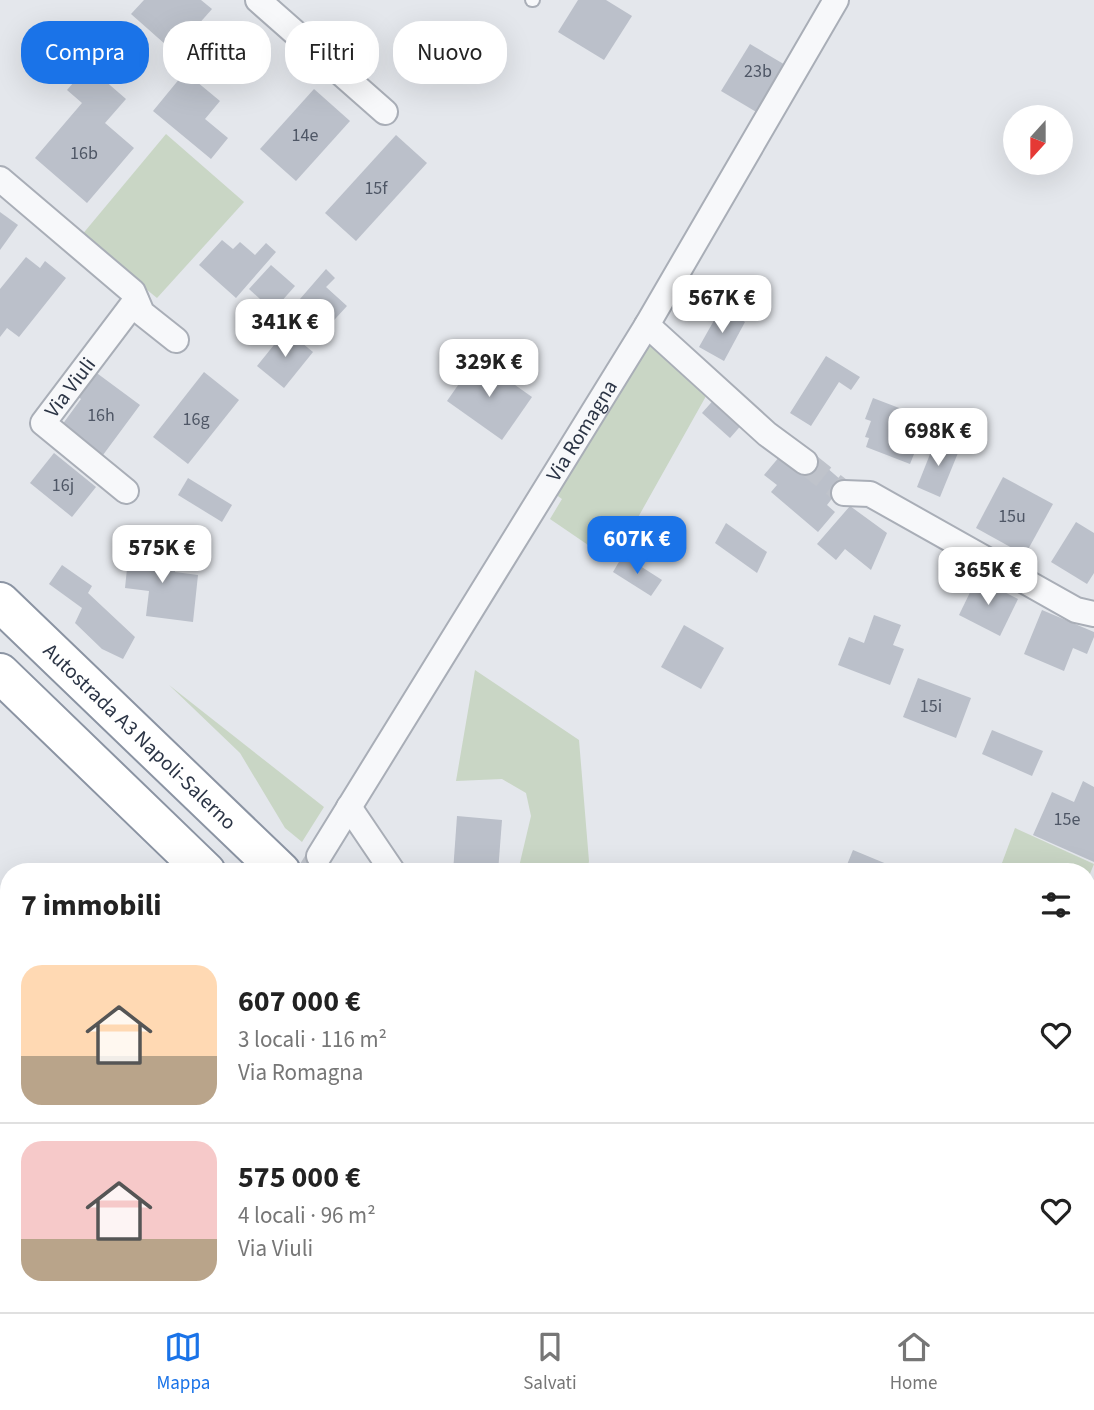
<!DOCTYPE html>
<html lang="it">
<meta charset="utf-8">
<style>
:root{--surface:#fff;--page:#f6f6f6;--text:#222;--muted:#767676;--line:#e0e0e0;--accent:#1a73e8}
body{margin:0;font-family:"Source Sans 3",sans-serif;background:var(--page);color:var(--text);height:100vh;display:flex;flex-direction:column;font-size:26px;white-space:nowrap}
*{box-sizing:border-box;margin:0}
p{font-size:23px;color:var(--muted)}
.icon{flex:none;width:38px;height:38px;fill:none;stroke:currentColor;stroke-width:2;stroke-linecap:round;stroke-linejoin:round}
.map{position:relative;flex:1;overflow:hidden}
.drawer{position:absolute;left:0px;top:863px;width:1096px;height:450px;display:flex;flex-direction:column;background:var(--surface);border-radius:28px 28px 0 0;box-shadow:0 7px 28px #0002}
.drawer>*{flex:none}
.hud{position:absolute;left:21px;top:21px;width:700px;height:63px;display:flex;gap:14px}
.needle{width:46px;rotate:201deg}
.controls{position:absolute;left:1003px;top:105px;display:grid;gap:14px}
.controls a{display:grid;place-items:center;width:70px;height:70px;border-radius:50%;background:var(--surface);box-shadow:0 7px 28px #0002;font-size:35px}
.price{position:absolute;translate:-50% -60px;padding:0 16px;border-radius:14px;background:#fff;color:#222;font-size:23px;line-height:46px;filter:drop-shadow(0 2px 4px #0008)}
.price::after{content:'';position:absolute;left:50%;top:42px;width:21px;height:16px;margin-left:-10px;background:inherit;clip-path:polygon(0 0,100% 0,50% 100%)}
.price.on{background:var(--accent);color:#fff}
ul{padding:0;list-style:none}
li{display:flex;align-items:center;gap:21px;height:175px;padding:0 21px}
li+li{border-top:2px solid var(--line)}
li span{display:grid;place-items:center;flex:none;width:196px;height:140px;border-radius:21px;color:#555}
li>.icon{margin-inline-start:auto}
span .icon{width:84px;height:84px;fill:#fffc;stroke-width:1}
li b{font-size:30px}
h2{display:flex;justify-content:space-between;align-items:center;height:84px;padding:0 21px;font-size:30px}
.pill{padding:0 24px;border-radius:28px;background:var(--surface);box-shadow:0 7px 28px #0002;font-size:24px;line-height:63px}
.pill.on{background:var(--accent);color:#fff}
.dock{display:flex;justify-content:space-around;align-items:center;height:98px;border-top:2px solid var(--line);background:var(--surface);font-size:19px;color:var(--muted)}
.dock a{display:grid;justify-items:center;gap:4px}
.dock .on{color:var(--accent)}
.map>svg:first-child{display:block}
</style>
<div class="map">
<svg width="1094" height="1312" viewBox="0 0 1094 1312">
<rect width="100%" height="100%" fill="#e4e7ec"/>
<!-- green -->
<g fill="#c9d6c5">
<polygon points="166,134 244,202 157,298 81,236"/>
<polygon points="648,335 710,389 613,562 550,519 562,499 555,494"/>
<polygon points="475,670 579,740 589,861 587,871 518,871 531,816 526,793 502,779 456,781"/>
<polygon points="169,685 324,807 302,842 285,828 240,753"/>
<polygon points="1015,828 1094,864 1087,881 1087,872 999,871"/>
<polygon points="1087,949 1094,959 1094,1312 853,1312 859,1304 1087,1304"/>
</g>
<!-- building -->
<g fill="#bbc0ca">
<polygon points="144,0 201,0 212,9 174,52 131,14"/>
<polygon points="578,0 606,0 632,16 604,60 558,32"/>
<polygon points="750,44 787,66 758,113 721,91"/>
<polygon points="88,66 126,99 105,123 134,148 87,203 35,158 82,103 67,90"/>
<polygon points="185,72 220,101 205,119 228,138 211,159 153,111"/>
<polygon points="314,89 350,121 296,181 260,149"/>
<polygon points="396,135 427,163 356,241 325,213"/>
<polygon points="0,212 18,225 0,250"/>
<polygon points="222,240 233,249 240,242 255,255 266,243 276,252 236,298 199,265"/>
<polygon points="26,257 40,268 45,261 66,278 19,337 7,328 0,337 0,289"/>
<polygon points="271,265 295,286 273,311 249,289"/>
<polygon points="326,269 335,278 326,287 347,306 314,342 289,319 304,302 300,299"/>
<polygon points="721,308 745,322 724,361 699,347"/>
<polygon points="286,330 313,352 284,388 257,366"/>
<polygon points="826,356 860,377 851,390 839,382 811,426 790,413"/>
<polygon points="477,358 532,397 502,440 447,401"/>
<polygon points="94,371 140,405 103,455 62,425 81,399 76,395"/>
<polygon points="204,372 239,400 188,464 153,437"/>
<polygon points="717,396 744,422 730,438 702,413"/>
<polygon points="873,398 928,419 910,464 866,447 869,438 865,437 871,421 865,419"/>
<polygon points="936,439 960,448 940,497 917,487"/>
<polygon points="785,450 811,454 849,487 834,496 827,505 835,512 818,532 771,492 777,485 764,475"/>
<polygon points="54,453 96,487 72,517 30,483"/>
<polygon points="1003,477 1053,504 1025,555 976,528"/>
<polygon points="188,478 232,505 222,522 178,495"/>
<polygon points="850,506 887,533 871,570 845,549 836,560 817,544"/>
<polygon points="1076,522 1094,533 1094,573 1087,584 1051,562"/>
<polygon points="726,523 767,552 757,573 715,543"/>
<polygon points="129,549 177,555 175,572 198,575 193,622 146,616 149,591 125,588"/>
<polygon points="623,555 662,580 651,596 613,572"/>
<polygon points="62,565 92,586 88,593 135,637 123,659 102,649 75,623 82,608 49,584"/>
<polygon points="977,578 1018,599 1000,636 959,615"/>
<polygon points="1042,610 1094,632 1094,637 1087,654 1073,648 1064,671 1024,654"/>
<polygon points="874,615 901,625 893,645 904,649 890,685 838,665 849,637 864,643"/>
<polygon points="684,625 724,648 701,689 661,667"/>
<polygon points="918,678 971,698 956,738 903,717"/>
<polygon points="992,730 1043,751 1032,776 982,754"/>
<polygon points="1083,781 1094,787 1094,862 1033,835 1052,792 1074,802"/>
<polygon points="457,816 502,820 498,872 453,872"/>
<polygon points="853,850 894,867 893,872 844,872"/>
<polygon points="9,924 9,1078 4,1083 0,1080 0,935"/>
</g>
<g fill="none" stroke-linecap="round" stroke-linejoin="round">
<!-- street-tunnel -->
<g stroke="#bfc3cb" stroke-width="24" stroke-dasharray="24 12" stroke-linecap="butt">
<polyline points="805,462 844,493"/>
<polyline points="309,872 319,856"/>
</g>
<!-- lane casing -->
<g stroke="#a9aeb7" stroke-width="16">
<polyline id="lane" points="532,0 533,0"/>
</g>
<!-- street casing -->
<g stroke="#a9aeb7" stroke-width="28">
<g id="street">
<polyline points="258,0 385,112"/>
<polyline points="0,179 133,292 142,313 176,340"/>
<polyline points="647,325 767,434 805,462"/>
<path id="s1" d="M126,491L43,423L136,300"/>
<polyline points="844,493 870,494 1076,610 1094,614"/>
<polyline points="349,807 393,872"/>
<path id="s2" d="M319,856L647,325L836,0"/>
<polyline points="797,1304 805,1312"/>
<polyline points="177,1312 178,1304"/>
</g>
</g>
<!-- highway casing -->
<g stroke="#8b94a3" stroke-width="42">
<g id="highway">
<path id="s3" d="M0,602L281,872"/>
<polyline points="0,673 206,872"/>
<polyline points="652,1304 661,1312"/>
<polyline points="726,1304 735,1312"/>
</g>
</g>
<!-- lane -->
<use href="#lane" stroke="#f7f8fa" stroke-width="12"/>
<!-- street -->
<use href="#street" stroke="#f7f8fa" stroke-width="24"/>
<!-- highway -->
<use href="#highway" stroke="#fff" stroke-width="38"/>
</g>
<g text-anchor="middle" stroke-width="5" stroke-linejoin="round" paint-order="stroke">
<!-- number labels -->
<g font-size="18" fill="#4f5766">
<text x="758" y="77">23b</text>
<text x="305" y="141">14e</text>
<text x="84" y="159">16b</text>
<text x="376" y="194">15f</text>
<text x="101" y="421">16h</text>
<text x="196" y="425">16g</text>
<text x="63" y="491">16j</text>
<text x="1012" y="522">15u</text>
<text x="931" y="712">15i</text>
<text x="1067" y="825">15e</text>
</g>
<!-- street labels -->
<g font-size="21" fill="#2b3445" stroke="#f4f6f9">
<text dy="7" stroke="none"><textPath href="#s1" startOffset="152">Via Viuli</textPath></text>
<text dy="7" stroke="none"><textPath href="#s2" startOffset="500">Via Romagna</textPath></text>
<text dy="7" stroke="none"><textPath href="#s3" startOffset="194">Autostrada A3 Napoli-Salerno</textPath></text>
</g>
</g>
</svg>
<div class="controls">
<a><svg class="needle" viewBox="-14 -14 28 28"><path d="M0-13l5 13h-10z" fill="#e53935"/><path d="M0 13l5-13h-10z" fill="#767676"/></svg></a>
</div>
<b class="price" style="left:722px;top:335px">567K €</b>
<b class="price" style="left:285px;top:359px">341K €</b>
<b class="price" style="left:489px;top:399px">329K €</b>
<b class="price" style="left:938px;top:468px">698K €</b>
<b class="price on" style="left:637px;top:576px">607K €</b>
<b class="price" style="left:162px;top:585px">575K €</b>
<b class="price" style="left:988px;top:607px">365K €</b>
<div class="hud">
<a class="pill on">Compra</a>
<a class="pill">Affitta</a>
<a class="pill">Filtri</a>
<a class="pill">Nuovo</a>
</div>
<section class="drawer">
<h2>7 immobili<svg class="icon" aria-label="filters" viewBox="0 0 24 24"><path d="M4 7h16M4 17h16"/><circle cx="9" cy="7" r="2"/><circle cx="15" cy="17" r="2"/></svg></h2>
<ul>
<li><span style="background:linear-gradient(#ffd9b3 65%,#b9a48a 0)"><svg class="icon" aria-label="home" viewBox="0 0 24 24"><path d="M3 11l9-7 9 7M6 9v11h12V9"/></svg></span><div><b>607 000 €</b><p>3 locali · 116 m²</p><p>Via Romagna</p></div><svg class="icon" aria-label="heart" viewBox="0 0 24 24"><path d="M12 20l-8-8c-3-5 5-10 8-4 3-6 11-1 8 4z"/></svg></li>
<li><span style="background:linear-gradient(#f6c9c9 70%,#b9a48a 0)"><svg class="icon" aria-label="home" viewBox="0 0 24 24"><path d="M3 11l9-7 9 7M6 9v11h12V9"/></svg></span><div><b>575 000 €</b><p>4 locali · 96 m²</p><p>Via Viuli</p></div><svg class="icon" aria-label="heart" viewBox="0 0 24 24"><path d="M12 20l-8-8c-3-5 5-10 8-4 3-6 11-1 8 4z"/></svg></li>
</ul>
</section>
</div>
<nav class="dock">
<a class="on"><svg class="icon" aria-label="map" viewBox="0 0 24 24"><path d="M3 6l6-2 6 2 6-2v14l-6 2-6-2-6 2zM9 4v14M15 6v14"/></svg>Mappa</a>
<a><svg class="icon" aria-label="saved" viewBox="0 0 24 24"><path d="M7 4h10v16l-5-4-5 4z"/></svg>Salvati</a>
<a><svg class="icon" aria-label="home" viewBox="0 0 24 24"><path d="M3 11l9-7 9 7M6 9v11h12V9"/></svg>Home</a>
</nav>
